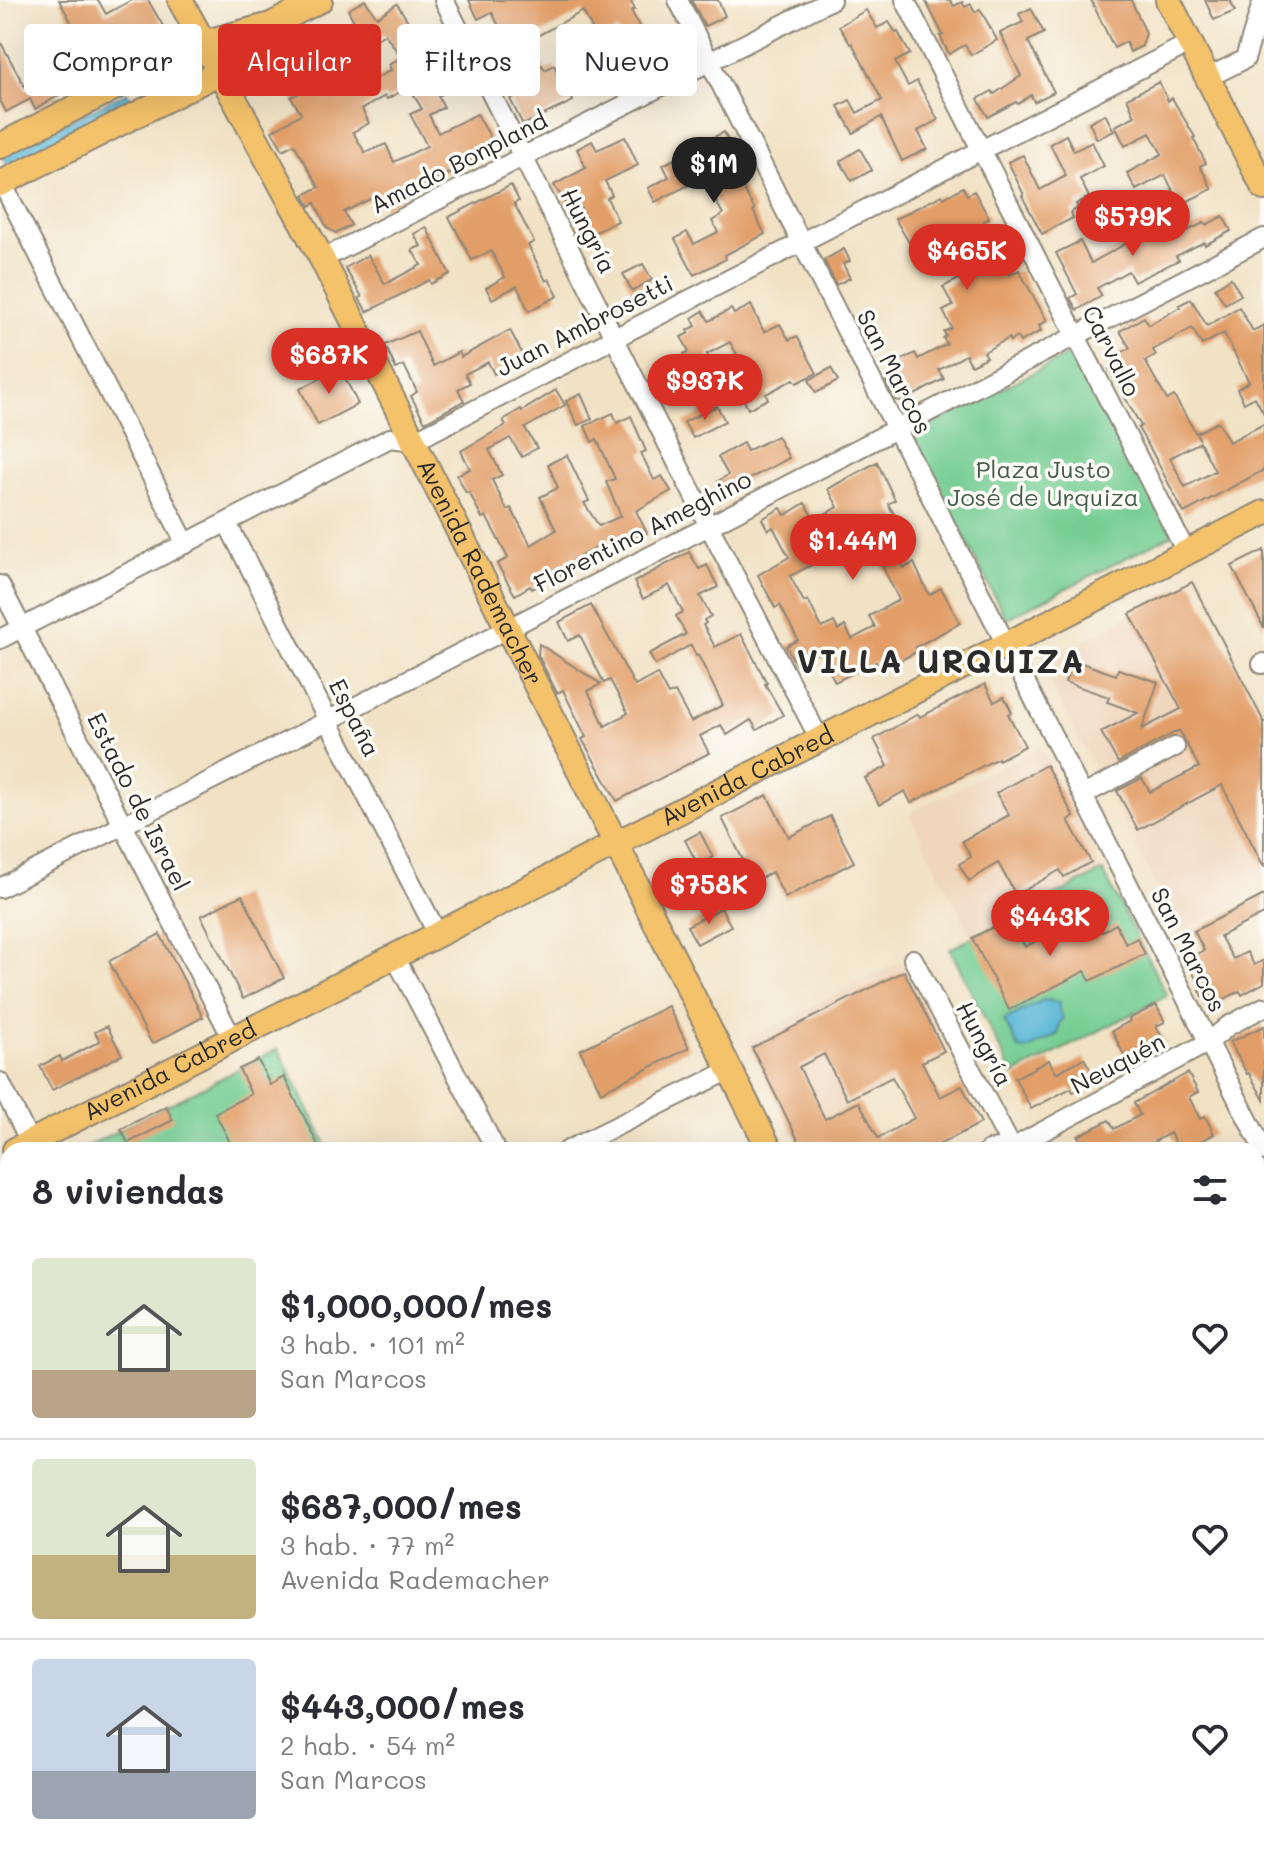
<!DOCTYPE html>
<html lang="es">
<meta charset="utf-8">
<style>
:root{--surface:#fff;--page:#f7f7f7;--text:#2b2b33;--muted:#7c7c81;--line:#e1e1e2;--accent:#d93025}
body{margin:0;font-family:Mali,sans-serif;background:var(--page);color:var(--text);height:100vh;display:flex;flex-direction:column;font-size:30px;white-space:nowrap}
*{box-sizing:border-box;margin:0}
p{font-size:26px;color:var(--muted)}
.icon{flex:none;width:44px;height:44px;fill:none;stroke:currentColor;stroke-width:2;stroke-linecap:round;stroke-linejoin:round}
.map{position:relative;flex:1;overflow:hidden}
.panel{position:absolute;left:0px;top:1142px;width:1264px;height:712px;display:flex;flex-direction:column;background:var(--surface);border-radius:24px 24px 0 0;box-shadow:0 8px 32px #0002}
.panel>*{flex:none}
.hud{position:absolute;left:24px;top:24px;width:800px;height:72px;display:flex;gap:16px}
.price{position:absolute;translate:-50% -68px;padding:0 18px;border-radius:28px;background:var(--accent);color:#fff;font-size:26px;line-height:52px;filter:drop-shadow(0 2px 4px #0008)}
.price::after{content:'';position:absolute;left:50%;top:48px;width:24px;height:18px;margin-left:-12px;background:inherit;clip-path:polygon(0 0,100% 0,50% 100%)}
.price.active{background:#222;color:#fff}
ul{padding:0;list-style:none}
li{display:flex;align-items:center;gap:24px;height:200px;padding:0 32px}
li+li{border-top:2px solid var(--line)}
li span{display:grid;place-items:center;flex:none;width:224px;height:160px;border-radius:8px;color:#555}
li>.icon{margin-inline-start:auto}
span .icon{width:96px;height:96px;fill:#fffc;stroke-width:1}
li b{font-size:34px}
h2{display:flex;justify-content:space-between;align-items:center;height:96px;padding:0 32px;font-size:34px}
.pill{padding:0 28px;border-radius:8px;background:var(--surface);box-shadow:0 8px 32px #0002;font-size:28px;line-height:72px}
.pill.active{background:var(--accent);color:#fff}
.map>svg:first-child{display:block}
</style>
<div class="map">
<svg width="1264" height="1854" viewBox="0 0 1264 1854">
<rect width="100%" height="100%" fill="#fdfcf7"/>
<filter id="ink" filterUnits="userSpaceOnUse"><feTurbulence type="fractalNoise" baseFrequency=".0125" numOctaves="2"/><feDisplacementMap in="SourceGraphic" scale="16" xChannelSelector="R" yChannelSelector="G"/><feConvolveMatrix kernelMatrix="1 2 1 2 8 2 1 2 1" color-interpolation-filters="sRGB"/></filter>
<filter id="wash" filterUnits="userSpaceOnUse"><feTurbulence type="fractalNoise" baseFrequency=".006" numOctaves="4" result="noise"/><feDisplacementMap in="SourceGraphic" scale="32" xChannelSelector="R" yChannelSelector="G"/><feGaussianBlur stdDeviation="1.8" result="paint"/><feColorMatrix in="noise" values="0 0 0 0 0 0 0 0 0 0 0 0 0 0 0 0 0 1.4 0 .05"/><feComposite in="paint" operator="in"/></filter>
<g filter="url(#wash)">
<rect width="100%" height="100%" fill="#f1e2c5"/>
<!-- built -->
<g fill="#efd6bc">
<polygon points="1192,582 1264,722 1264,889 1181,932 1041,667 1130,614"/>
<polygon points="1040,746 1103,871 972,938 909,813"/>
<polygon points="900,962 947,1055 792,1134 745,1041"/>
<polygon points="1264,1347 1264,1472 1261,1474 1256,1465 1256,1352"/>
</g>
<!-- green -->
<g fill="#76cd93" stroke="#507c5f" stroke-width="2">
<polygon points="1076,351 1175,533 1006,619 912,434"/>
<polygon points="1103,871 1167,996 1013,1075 950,949"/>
<polygon points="278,1049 329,1150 80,1150"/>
</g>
<!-- water -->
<g fill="#57b5d5" stroke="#417080" stroke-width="2">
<polygon points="127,92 134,106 9,169 2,155"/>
<polygon points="1043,1000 1060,1002 1059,1011 1063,1018 1059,1024 1058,1034 1027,1050 1019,1049 1004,1020"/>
</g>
<g id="blocks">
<!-- building -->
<g fill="#e29e67" fill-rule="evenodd">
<polygon points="59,0 98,0 106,14 132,0 148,0 170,38 100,75"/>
<path d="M365,0L377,17L397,4L411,26L416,23L443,66L441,67L453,88L438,96L444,107L429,115L438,133L477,114L493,142L475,152L478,158L461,167L462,168L448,175L447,173L403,195L404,198L384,208L378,195L344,212L351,225L336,233L327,228L315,203L310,206L304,195L319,187L294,144L283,150L272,131L301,114L291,97L297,94L273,51L289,41L307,75L334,61L349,88L353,86L355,90L391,70L389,65L401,57L385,34L360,49L362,52L342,62L331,40L354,28L352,24L355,23L348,10ZM409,87L422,109L410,114L427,146L394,162L386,144L365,153L353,132L369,123L362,109L385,96L387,99Z"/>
<polygon points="469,0 630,0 635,9 631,11 645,37 650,33 659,50 644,58 637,43 627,49 618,30 597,39 583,11 526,42 534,59 501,76 487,50 496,46 494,42 504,37 492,12 478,19"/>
<polygon points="691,0 718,0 725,16 705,26"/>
<polygon points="925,0 950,0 954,6 962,2 965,7 971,4 975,12 980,9 997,40 971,55 965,45 949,54 940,36 943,35"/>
<polygon points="1091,0 1131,0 1146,33 1142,46 1130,52 1126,42 1114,48"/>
<polygon points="1205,0 1230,0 1235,11 1214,20"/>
<polygon points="1031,8 1044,33 1028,41 1054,92 1034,102 1031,95 1018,104 1016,102 988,117 978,99 992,91 994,94 1021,76 1000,33 1023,22 1019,14"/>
<polygon points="866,10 877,28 889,22 896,33 898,32 910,54 895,62 908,86 917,81 938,120 918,131 927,149 902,161 881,117 853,133 838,106 850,100 857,113 882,100 852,43 850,44 839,26"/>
<polygon points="0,41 26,89 54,73 60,84 53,88 58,96 35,109 30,99 6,112 0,100"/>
<polygon points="592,52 599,63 594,66 602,81 572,98 573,101 523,125 510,99 538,85 531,70 542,65 545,70 554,65 558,74"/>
<polygon points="1159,82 1168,101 1172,98 1195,137 1193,138 1206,163 1200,166 1212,189 1180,205 1165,175 1136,190 1127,173 1162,154 1150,133 1125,146 1115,126 1135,116 1127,98"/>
<polygon points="1105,114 1114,131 1097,139 1089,122"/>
<polygon points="724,132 738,161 730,165 755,210 753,211 765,234 725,255 726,259 694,275 675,239 687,232 694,244 718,232 712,221 723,214 703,178 655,202 648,188 669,177 663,165 674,159 681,173 705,161 701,154 709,151 704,142"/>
<polygon points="1066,135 1074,151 1092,142 1104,166 1080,179 1089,197 1076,204 1078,208 1071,212 1073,218 1042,234 1022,196 1024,195 1008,162 1023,155 1040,190 1066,176 1050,144"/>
<polygon points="625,137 638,165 605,181 612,195 607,198 618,221 582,239 576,226 587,221 575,197 565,203 554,185 586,168 577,149 592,141 597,150"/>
<polygon points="860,149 872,170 852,181 840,161"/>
<polygon points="511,185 519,201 514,203 534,242 528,245 546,281 549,279 558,296 529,311 517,286 492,299 486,288 505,277 491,251 472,260 449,217"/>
<polygon points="963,187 967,195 974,191 989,218 984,221 1002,254 999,256 1009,275 1019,270 1047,321 1039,325 1041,331 1020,342 1017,337 1010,341 1009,338 984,352 987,357 971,365 966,355 939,370 944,379 902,402 895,400 886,382 900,374 894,364 915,353 918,359 947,344 943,338 946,336 944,332 952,328 943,311 953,306 943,287 971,273 951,235 946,238 943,234 914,251 895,219 942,195 944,198"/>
<polygon points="1223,216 1231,231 1205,245 1204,242 1176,256 1179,260 1134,282 1128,271 1097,288 1102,296 1077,310 1070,298 1077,294 1056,253 1080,241 1091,263 1132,240 1131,238 1144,231 1148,238 1163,231 1165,234 1182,225 1185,232 1204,223 1206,225"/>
<polygon points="426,227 450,274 431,284 429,280 367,312 359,298 362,297 345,268 368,255 385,284 421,265 412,250 421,246 414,234"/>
<polygon points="844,249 850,261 843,264 850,278 836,285 824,260"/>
<polygon points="643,264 652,280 632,291 623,274"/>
<polygon points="1231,278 1241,295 1225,304 1215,288"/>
<path d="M1191,299L1207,326L1239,307L1253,331L1264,325V414L1255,397L1244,403L1237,389L1249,382L1224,333L1202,345L1192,328L1153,350L1156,355L1145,361L1167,400L1174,396L1200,440L1196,433L1218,422L1229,442L1264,424V470L1184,513L1151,450L1138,428L1141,426L1109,369L1122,362L1118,355L1130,348L1120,331L1144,317L1149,325L1180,307L1179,305ZM1200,442L1215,471L1185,487L1170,458Z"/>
<polygon points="751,305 764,332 780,324 789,340 797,336 817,373 797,383 794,379 766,394 768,399 748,409 743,398 736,401 729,385 749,376 730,342 707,354 709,358 691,367 684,354 689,351 681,337 689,333 688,330 696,326 692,318 703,311 709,321 731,309 734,314"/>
<polygon points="510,330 524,357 494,374 488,362 465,374 470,383 458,389 464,401 425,422 411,396 417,392 404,365 396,369 385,345 417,331 433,366 459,352 461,357"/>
<polygon points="340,368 358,404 318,425 300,389"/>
<polygon points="831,368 838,381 816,393 809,380"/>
<polygon points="556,390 565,405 525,428 537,448 522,457 510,438 489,450 502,475 492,480 507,510 511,508 531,545 556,530 540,497 558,488 548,464 567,455 589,501 584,503 599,526 621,516 606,482 615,479 597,439 592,442 585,426 613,413 617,423 631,416 646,451 641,453 654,480 662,476 671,491 636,511 647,533 600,556 596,548 573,560 576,566 532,589 530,586 515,595 497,564 508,558 486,516 482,518 469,492 466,493 457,475 470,469 461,451 506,425 503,420 521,409 522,411"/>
<polygon points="581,394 592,419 578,425 566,401"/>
<polygon points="717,406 725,421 693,438 684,422"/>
<polygon points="777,436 789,458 724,492 718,481 728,475 718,457 743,443 747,451"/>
<polygon points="877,462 895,500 888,504 897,519 874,532 865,517 841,530 850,547 838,553 837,552 790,576 804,602 808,600 822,628 834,622 838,630 845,626 852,639 875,627 869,616 899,600 881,563 879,564 873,552 891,543 904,568 914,563 929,595 941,588 960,623 916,647 918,651 894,664 891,658 878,665 876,662 835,682 820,652 796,665 786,646 798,640 780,605 775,608 758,575 789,557 773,527 768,530 762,519 781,508 785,515 805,503 814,520 838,507 828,489"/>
<polygon points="1264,550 1264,628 1232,566"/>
<polygon points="689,552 699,569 707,565 718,587 700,596 711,616 704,620 706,623 703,625 715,647 741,634 767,683 765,684 783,715 757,730 751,720 727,735 721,725 700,736 709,753 617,801 582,739 586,737 563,690 557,693 538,655 539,644 601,684 588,691 605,726 628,713 610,680 604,683 580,635 568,641 559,622 591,605 635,686 657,674 668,695 675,692 691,722 723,705 698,655 696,656 691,645 655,665 649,654 686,634 676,616 683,612 669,585 643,599 634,582"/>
<polygon points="1192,582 1264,722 1264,867 1222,785 1138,830 1117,791 1142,778 1150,792 1199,767 1179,730 1118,763 1101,732 1138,713 1107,702 1109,697 1065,682 1073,660 1116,675 1118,669 1158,682 1142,729 1181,709 1130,614"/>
<polygon points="985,684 994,702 1004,697 1012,712 1008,714 1025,746 999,760 998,758 911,803 905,791 879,805 865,778 888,766 874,739 918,714 920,717"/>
<polygon points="1046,765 1074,817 1068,820 1091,862 1064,877 1060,870 1016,895 998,863 969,881 959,864 971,857 962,841 1009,815 996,793"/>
<polygon points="767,795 789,837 830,816 854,862 785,898 772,872 749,884 738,862 743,860 722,818"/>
<polygon points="700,832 713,857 698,865 685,840"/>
<polygon points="242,895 284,978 243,999 201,916"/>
<polygon points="1264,895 1264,914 1220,936 1233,959 1247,952 1254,965 1264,960 1264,983 1242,995 1240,991 1209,1007 1200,991 1202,990 1186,960 1204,950 1194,931"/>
<polygon points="721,908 731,926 697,944 687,926"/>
<polygon points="1010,918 1025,947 1074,921 1082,937 1100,928 1102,932 1116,924 1126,944 1137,938 1145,954 1090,981 1085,971 1009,1010 972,938"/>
<polygon points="160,934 203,1017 152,1044 109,961"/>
<path d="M904,971L944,1051L922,1062L940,1097L962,1086L981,1123L929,1150H803L752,1048ZM824,1054L847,1100L892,1077L914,1118L878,1138L859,1102L825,1119L799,1067Z"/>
<polygon points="1156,1005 1165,1022 1156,1026 1165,1043 1128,1063 1112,1031 1130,1021 1129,1019"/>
<polygon points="668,1006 689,1048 601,1092 580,1050"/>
<polygon points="107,1026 122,1055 52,1090 40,1066 60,1056 62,1061 100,1041 95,1032"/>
<polygon points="1264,1026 1264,1100 1249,1073 1247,1074 1230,1042"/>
<polygon points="1084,1058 1096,1080 1073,1092 1071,1088 1031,1109 1015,1078 1049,1060 1056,1073"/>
<polygon points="258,1060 270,1085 284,1077 318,1145 308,1150 234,1150 215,1113 251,1094 239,1069"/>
<polygon points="1188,1073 1198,1092 1189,1097 1200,1119 1205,1116 1214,1134 1185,1150 1179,1150 1170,1133 1138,1150 1134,1150 1131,1144 1119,1150 1085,1150 1078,1136 1109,1120 1114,1129 1140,1115 1134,1103"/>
<polygon points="166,1106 173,1120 128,1143 121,1129"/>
</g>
</g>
</g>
<g filter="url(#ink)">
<use href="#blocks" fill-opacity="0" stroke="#8e8678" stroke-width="2"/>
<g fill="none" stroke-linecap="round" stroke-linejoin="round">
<!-- minor casing -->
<g stroke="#8e8678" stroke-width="22">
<g id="minor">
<polyline points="444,0 709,526 820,740"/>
<polyline points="678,0 1264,1151"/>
<polyline points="905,0 1186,552"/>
<polyline points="1207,78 1245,59 1263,0"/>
<polyline points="2,183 186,544"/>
<polyline points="322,259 831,0"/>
<polyline points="227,523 438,935"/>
<polyline points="0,585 233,1040"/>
<polyline points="0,639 390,438 414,441 1190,43"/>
<polyline points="1262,664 1264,663"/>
<polyline points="1083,795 1175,747"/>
<polyline points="0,888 709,526 1264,238"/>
<polyline points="395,957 496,1150"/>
<polyline points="913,959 1013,1150"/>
<polyline points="0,1082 34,1150"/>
<polyline points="568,1150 730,1070"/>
<polyline points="989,1150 1012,1148 1209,1042 1228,1026 1264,1007"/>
<polyline points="1256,1233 1264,1229"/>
<polyline points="0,1406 8,1402"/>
<polyline points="1256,1552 1264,1568"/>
<polyline points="0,1659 8,1655"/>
<polyline points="1256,1748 1264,1744"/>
<polyline points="385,1846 389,1854"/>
<polyline points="784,1846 788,1854"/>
<polyline points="37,1854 53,1846"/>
<polyline points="1099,1854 1114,1846"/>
</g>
</g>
<!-- major casing -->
<g stroke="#8e8678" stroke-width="28">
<g id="major">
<path id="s1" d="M180,0L322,259L770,1150"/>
<polyline points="1168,0 1264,188"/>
<polyline points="0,146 202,43 271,25 320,0"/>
<polyline points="0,184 218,73 266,30"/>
<path id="s2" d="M15,1150L1264,513"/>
<polyline points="1256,1509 1264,1505"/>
<polyline points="0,1598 8,1615"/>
<polyline points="123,1846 127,1854"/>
<polyline points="1118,1846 1122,1854"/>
<polyline points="581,1854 596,1846"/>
</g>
</g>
<!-- minor -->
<use href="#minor" stroke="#fff" stroke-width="18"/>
<!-- major -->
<use href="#major" stroke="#f4c26a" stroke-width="24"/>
</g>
</g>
<g text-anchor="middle" stroke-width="7" stroke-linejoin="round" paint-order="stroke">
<!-- street labels -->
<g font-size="24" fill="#2b2b2b" stroke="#fdfcf7">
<text transform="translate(459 163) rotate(-27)" y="8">Amado Bonpland</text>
<text transform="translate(588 231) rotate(63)" y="8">Hungría</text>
<text transform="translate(585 326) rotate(-27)" y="8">Juan Ambrosetti</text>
<text transform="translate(1111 351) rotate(63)" y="8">Carvallo</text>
<text transform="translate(894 372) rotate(63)" y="8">San Marcos</text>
<text transform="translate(643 532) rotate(-27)" y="8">Florentino Ameghino</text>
<text dy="8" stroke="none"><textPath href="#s1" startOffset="646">Avenida Rademacher</textPath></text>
<text transform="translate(354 718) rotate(63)" y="8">España</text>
<text dy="8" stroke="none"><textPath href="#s2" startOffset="822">Avenida Cabred</textPath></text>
<text transform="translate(138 802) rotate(63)" y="8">Estado de Israel</text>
<text transform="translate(1188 950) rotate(63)" y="8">San Marcos</text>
<text transform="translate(984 1044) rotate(62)" y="8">Hungría</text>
<text transform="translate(1118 1064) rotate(-28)" y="8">Neuquén</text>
<text dy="8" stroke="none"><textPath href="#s2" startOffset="174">Avenida Cabred</textPath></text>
</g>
<!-- park labels -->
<g font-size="24" fill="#425c4a" stroke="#fdfcf7">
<text x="1043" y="478">Plaza Justo<tspan x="1043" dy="28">José de Urquiza</tspan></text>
</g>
<!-- district labels -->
<g font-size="32" font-weight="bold" letter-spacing="2" fill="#2b2b2b" stroke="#fdfcf7">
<text x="941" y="673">VILLA URQUIZA</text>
</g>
</g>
</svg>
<b class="price active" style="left:714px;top:205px">$1M</b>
<b class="price" style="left:1133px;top:258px">$579K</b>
<b class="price" style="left:967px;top:292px">$465K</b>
<b class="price" style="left:329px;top:396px">$687K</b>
<b class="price" style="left:705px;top:422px">$937K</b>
<b class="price" style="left:853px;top:582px">$1.44M</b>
<b class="price" style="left:709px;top:926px">$758K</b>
<b class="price" style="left:1050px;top:958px">$443K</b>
<div class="hud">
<a class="pill">Comprar</a>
<a class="pill active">Alquilar</a>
<a class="pill">Filtros</a>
<a class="pill">Nuevo</a>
</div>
<section class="panel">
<h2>8 viviendas<svg class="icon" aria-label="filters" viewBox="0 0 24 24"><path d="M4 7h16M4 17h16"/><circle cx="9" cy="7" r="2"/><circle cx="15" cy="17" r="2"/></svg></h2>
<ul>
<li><span style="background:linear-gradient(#dfe7d0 70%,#b9a48a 0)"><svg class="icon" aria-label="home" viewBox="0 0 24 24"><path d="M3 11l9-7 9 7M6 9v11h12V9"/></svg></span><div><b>$1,000,000/mes</b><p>3 hab. · 101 m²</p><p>San Marcos</p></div><svg class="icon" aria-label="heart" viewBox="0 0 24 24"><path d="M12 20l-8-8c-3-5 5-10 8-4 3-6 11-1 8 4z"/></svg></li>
<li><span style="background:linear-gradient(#dfe7d0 60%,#c2b280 0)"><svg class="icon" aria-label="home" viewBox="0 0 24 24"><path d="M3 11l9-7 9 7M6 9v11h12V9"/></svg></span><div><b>$687,000/mes</b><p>3 hab. · 77 m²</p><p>Avenida Rademacher</p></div><svg class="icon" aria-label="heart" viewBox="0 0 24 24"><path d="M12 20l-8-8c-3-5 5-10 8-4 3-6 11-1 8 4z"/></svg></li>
<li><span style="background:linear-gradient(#c9d6e8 70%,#9aa5b1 0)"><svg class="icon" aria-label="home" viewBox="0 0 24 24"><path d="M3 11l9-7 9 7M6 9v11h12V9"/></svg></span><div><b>$443,000/mes</b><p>2 hab. · 54 m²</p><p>San Marcos</p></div><svg class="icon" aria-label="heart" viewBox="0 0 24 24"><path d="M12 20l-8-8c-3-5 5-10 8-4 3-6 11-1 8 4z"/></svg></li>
</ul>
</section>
</div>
